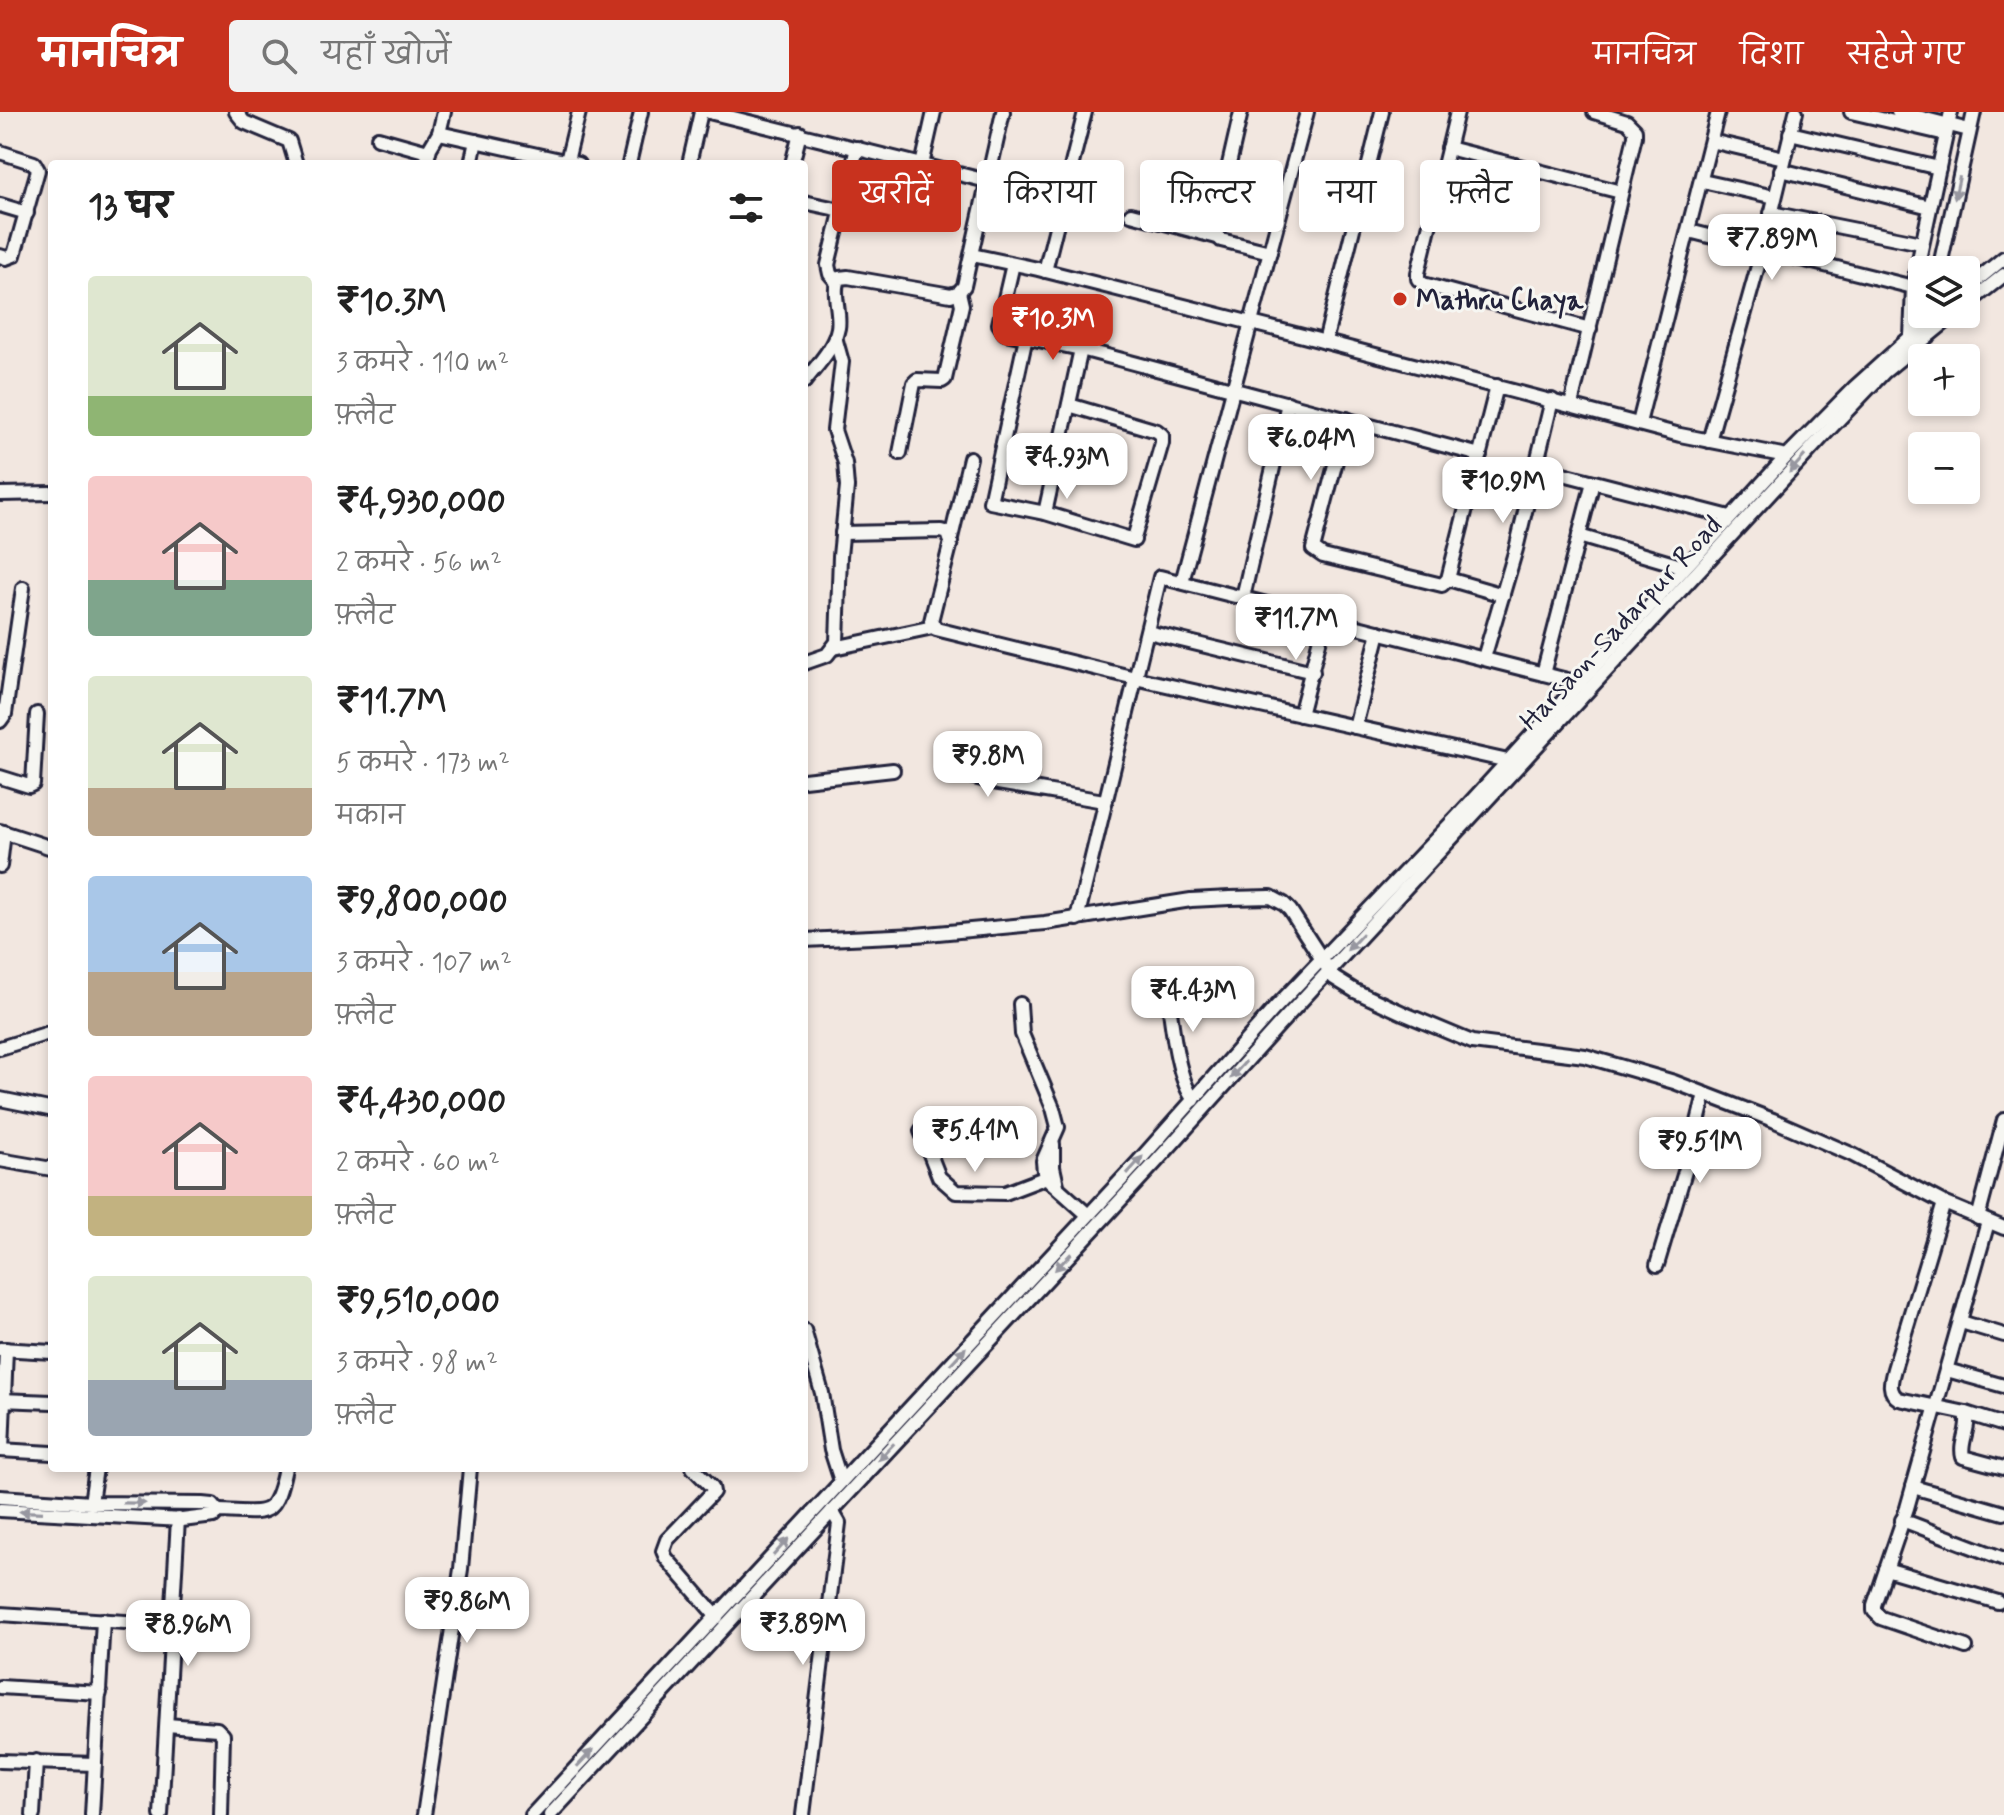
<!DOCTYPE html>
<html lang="hi">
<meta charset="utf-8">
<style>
:root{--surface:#fff;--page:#f2f2f2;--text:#222;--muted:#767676;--accent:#c8321e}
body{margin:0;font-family:Mynerve,"Playpen Sans Deva",sans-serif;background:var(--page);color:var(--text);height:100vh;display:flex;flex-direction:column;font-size:30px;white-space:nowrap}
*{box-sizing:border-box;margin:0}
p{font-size:26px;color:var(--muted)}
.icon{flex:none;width:44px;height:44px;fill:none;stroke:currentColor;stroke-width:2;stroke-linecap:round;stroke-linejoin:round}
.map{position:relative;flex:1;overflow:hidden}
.side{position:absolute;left:48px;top:48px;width:760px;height:1312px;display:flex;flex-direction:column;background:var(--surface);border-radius:8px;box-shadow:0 4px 12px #0003}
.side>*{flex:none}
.top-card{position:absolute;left:832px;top:48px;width:760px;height:72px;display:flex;gap:16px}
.tools{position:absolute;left:1908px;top:144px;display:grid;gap:16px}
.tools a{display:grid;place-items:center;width:72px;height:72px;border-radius:8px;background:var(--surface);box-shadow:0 4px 12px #0003;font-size:40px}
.price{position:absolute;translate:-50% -68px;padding:0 18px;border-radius:16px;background:#fff;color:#222;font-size:26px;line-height:52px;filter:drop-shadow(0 2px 4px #0008)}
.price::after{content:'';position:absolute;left:50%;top:48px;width:24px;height:18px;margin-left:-12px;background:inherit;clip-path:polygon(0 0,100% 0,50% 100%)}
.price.on{background:var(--accent);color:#fff}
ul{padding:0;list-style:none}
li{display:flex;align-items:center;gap:24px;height:200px;padding:0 40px}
li span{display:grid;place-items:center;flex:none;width:224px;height:160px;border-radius:8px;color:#555}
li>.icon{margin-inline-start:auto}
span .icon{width:96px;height:96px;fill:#fffc;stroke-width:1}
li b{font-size:34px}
h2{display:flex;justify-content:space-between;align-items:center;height:96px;padding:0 40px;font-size:34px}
.chip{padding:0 28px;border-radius:8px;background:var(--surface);box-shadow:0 4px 12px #0003;font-size:28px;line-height:72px}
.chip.on{background:var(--accent);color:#fff}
header{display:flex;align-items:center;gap:48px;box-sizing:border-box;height:112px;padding:0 40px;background:var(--accent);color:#fff}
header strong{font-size:38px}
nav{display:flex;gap:44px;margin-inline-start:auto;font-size:28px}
.search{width:560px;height:72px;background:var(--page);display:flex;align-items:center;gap:20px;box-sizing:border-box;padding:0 28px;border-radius:8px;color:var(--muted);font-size:30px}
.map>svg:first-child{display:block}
</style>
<header>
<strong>मानचित्र</strong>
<div class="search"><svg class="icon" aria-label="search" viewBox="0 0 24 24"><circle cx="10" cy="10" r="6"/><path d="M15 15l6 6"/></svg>यहाँ खोजें</div>
<nav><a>मानचित्र</a><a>दिशा</a><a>सहेजे गए</a></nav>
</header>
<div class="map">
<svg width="2004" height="1703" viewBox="0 0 2004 1703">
<rect width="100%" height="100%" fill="#f2e7e0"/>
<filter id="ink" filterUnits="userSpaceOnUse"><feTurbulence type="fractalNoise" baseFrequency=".0125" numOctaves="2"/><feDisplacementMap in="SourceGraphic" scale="16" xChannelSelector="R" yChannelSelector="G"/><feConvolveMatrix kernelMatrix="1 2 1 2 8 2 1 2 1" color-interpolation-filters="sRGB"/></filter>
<g filter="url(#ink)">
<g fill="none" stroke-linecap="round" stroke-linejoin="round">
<!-- minor casing -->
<g stroke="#22223b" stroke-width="18">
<g id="minor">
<polyline points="236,0 244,10 289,29 296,52"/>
<polyline points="709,0 987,69"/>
<polyline points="1241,0 1214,118 1221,128 1270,140"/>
<polyline points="1457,0 1418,161 1418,167 1423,172 1590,217"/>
<polyline points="1851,0 1946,22"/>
<polyline points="1898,0 1969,18"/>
<polyline points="439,21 578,52"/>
<polyline points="1790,21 1939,56"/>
<polyline points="378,26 428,40"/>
<polyline points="1711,29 1784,46"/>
<polyline points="1448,36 1621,80"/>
<polyline points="0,40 34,51 38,58 14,143 6,146 0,144"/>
<polyline points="567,49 579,0"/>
<polyline points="426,52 430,36 439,21 444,0"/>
<polyline points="471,52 476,29"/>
<polyline points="629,52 641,0"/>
<polyline points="689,52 701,0"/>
<polyline points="792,52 800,21"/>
<polyline points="922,53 934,0"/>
<polyline points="1781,58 1930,95"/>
<polyline points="1702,69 1775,85"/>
<polyline points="804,90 841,98"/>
<polyline points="0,93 27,101"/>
<polyline points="1771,101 1921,131"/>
<polyline points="1131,102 1217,125"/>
<polyline points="1689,119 1913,175"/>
<polyline points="972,143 1038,157 1303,224 1680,323 1787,344"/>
<polyline points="1013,152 999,212 1005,221 1081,237 1480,343"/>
<polyline points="1939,158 1974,0"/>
<polyline points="1045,159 1085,0"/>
<polyline points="836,169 830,162 828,153 857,36"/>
<polyline points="1966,177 2004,146"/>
<polyline points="1966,193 2004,163"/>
<polyline points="1026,225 990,390 1045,401 1134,428"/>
<polyline points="1911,225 1913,175 1951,0"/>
<polyline points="1325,230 1382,0"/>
<path d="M804,270C816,254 834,237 838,216C841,200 831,178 839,166L848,165L951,183L959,180L964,174L1003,0"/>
<polyline points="1069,293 1157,319 1162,323 1162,331 1135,423"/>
<polyline points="1571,293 1635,24 1635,18 1627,10 1594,0"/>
<polyline points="1347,307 1313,437 1323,444 1442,473 1448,467 1497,274"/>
<polyline points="1639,311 1718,0"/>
<polyline points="1709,329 1763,136 1796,0"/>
<polyline points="900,341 914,271 917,268 942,269 945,267 962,193 959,180"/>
<polyline points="1536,355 1730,405"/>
<polyline points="0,382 52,381"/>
<polyline points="1045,401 1081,237"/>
<polyline points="842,421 941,419 948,421 951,430 931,509 936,517 1135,566 1508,649"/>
<polyline points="1579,424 1684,455"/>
<polyline points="951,426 970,346"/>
<polyline points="1448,467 1503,483"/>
<polyline points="1182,470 1307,0"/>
<polyline points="1243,485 1288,291"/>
<polyline points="1148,520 1313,560"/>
<polyline points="834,536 933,515"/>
<polyline points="1484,546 1516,437 1552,288"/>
<polyline points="804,551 827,543 837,530 840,444 847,375 845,351 834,318 842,250 835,225"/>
<polyline points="1543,562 1593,370"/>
<polyline points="1300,603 1325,507"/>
<polyline points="0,609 5,602 23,476"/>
<polyline points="1355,615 1379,520"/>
<polyline points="958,661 998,671 1104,689"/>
<polyline points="0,665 29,674 33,672 37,602"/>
<polyline points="804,668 893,658"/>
<polyline points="0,719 52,736"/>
<polyline points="0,754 4,720"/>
<polyline points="1077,807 1160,465 1579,571"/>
<polyline points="804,828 916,823 1045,811 1191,788 1230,786 1271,785 1284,792 1290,798 1334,866 1355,879 1405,902 1472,930 1585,944 1674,970 1773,1008 1851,1042 1944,1091 2004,1116"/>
<path d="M1166,869C1171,900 1175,964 1194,988"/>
<polyline points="1020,892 1022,922 1053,996 1058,1015 1043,1049 1044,1060 1050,1069 1088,1103"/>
<polyline points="0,936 52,920"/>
<polyline points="0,987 49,997"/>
<polyline points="921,1019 939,1065 956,1080 1005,1081 1047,1065"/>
<polyline points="1053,1032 1053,1055 1057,1073"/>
<polyline points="0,1048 52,1057"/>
<path d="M1944,1091L1894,1257C1891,1268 1887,1280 1899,1287L1966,1301C1971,1316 1959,1330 1963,1345L2004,1356"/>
<polyline points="1978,1106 2004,1008"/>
<polyline points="1657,1153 1689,1046 1705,982"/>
<polyline points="1961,1210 2004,1223"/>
<polyline points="804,1218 822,1281 831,1338 841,1369"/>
<polyline points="0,1237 52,1240"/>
<polyline points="1947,1258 2004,1274"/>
<polyline points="0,1288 52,1290"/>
<polyline points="1966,1301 2004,1313"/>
<polyline points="0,1338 52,1341"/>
<polyline points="2,1338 6,1237"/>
<polyline points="693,1356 712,1375 713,1380 667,1428 663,1439 666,1446 717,1505"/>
<polyline points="1913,1375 2004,1401"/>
<polyline points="0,1385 91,1391 203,1392 213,1393 218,1399"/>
<polyline points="91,1391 96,1356"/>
<path d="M0,1398L182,1408L214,1404L218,1399C267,1400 274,1409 285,1356"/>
<polyline points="1902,1408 2004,1447"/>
<polyline points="1886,1457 1998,1490"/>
<polyline points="0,1502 172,1513"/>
<polyline points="1966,1535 1881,1506 1874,1499 1874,1493 1907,1396 1988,1110"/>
<polyline points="0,1575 100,1581"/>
<polyline points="167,1613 217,1617 223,1623 221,1703"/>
<polyline points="0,1649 95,1652"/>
<polyline points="33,1703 36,1649"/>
<polyline points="92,1703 103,1508"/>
<polyline points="161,1703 178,1407"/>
<polyline points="424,1703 461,1457 470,1356"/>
<polyline points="532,1703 1137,1051 1274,897 1457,705 1787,344 1854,276 1936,202"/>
<polyline points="550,1703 1155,1051 1279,913 1825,322 1884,260 1955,202"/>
<polyline points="803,1703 839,1411 832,1399"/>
</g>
</g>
<!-- minor -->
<use href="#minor" stroke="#f6f6f2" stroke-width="12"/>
</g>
<!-- one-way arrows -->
<defs><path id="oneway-solid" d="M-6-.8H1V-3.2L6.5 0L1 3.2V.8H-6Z" transform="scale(2)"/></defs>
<g fill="#9797a0">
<use href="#oneway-solid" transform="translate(1957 76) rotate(102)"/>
<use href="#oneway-solid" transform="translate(1797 352) rotate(132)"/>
<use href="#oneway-solid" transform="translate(1355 830) rotate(133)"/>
<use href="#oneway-solid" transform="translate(1238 958) rotate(132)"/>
<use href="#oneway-solid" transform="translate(1135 1053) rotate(-48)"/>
<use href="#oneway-solid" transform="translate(1063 1150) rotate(134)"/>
<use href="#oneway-solid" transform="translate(958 1244) rotate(-47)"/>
<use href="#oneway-solid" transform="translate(886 1340) rotate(133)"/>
<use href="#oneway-solid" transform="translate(134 1391) rotate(1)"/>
<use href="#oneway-solid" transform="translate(31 1400) rotate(-178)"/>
<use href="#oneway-solid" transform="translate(781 1435) rotate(-48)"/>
<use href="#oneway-solid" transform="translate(585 1646) rotate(-47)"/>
</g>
</g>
<!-- markers -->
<circle fill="#c8321e" stroke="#f6f6f2" stroke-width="3" cx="1400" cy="187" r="8"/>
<g text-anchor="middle" stroke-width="6" stroke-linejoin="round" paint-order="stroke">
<!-- poi labels -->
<g font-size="28" font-weight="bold" fill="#22223b" stroke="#f6f6f2" text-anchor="start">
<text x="1416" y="197">Mathru Chaya</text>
</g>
<!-- street labels -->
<g font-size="28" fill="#22223b" stroke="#f6f6f2">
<text transform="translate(1620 510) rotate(-47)" y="10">Harsaon-Sadarpur Road</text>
</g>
</g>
</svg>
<div class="tools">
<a><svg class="icon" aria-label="layers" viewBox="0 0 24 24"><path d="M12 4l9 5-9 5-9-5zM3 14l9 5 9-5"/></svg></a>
<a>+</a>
<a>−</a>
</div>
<b class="price" style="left:1772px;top:170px">₹7.89M</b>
<b class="price on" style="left:1053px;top:250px">₹10.3M</b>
<b class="price" style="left:1311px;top:370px">₹6.04M</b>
<b class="price" style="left:1067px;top:389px">₹4.93M</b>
<b class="price" style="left:1503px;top:413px">₹10.9M</b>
<b class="price" style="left:1296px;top:550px">₹11.7M</b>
<b class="price" style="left:988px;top:687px">₹9.8M</b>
<b class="price" style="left:1193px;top:922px">₹4.43M</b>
<b class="price" style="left:975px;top:1062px">₹5.41M</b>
<b class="price" style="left:1700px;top:1073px">₹9.51M</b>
<b class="price" style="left:467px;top:1533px">₹9.86M</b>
<b class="price" style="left:803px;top:1555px">₹3.89M</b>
<b class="price" style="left:188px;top:1556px">₹8.96M</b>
<div class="top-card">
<a class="chip on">खरीदें</a>
<a class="chip">किराया</a>
<a class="chip">फ़िल्टर</a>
<a class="chip">नया</a>
<a class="chip">फ़्लैट</a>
</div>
<section class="side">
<h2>13 घर<svg class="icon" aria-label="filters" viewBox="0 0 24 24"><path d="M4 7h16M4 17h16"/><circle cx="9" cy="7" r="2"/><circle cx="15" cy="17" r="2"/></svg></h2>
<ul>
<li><span style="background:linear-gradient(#dfe7d0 75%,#8fb573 0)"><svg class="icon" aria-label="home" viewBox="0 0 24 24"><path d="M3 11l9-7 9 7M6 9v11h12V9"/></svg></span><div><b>₹10.3M</b><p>3 कमरे · 110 m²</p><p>फ़्लैट</p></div></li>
<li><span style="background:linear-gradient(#f6c9c9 65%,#7fa58c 0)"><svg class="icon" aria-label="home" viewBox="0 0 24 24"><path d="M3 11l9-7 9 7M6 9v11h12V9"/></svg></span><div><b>₹4,930,000</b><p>2 कमरे · 56 m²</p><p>फ़्लैट</p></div></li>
<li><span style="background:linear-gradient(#dfe7d0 70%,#b9a48a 0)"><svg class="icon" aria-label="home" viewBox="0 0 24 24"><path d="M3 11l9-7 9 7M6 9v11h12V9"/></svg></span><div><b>₹11.7M</b><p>5 कमरे · 173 m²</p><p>मकान</p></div></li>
<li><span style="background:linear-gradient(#a9c7e8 60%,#b9a48a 0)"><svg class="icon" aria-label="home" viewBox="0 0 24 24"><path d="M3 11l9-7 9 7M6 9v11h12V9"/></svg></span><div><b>₹9,800,000</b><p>3 कमरे · 107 m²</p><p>फ़्लैट</p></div></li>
<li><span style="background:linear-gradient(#f6c9c9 75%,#c2b280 0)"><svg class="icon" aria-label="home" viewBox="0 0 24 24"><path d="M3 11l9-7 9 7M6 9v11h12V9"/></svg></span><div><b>₹4,430,000</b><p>2 कमरे · 60 m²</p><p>फ़्लैट</p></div></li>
<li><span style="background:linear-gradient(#dfe7d0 65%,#9aa5b1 0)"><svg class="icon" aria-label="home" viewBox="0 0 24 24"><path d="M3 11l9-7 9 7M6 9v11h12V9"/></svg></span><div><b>₹9,510,000</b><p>3 कमरे · 98 m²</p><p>फ़्लैट</p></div></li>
</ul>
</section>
</div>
